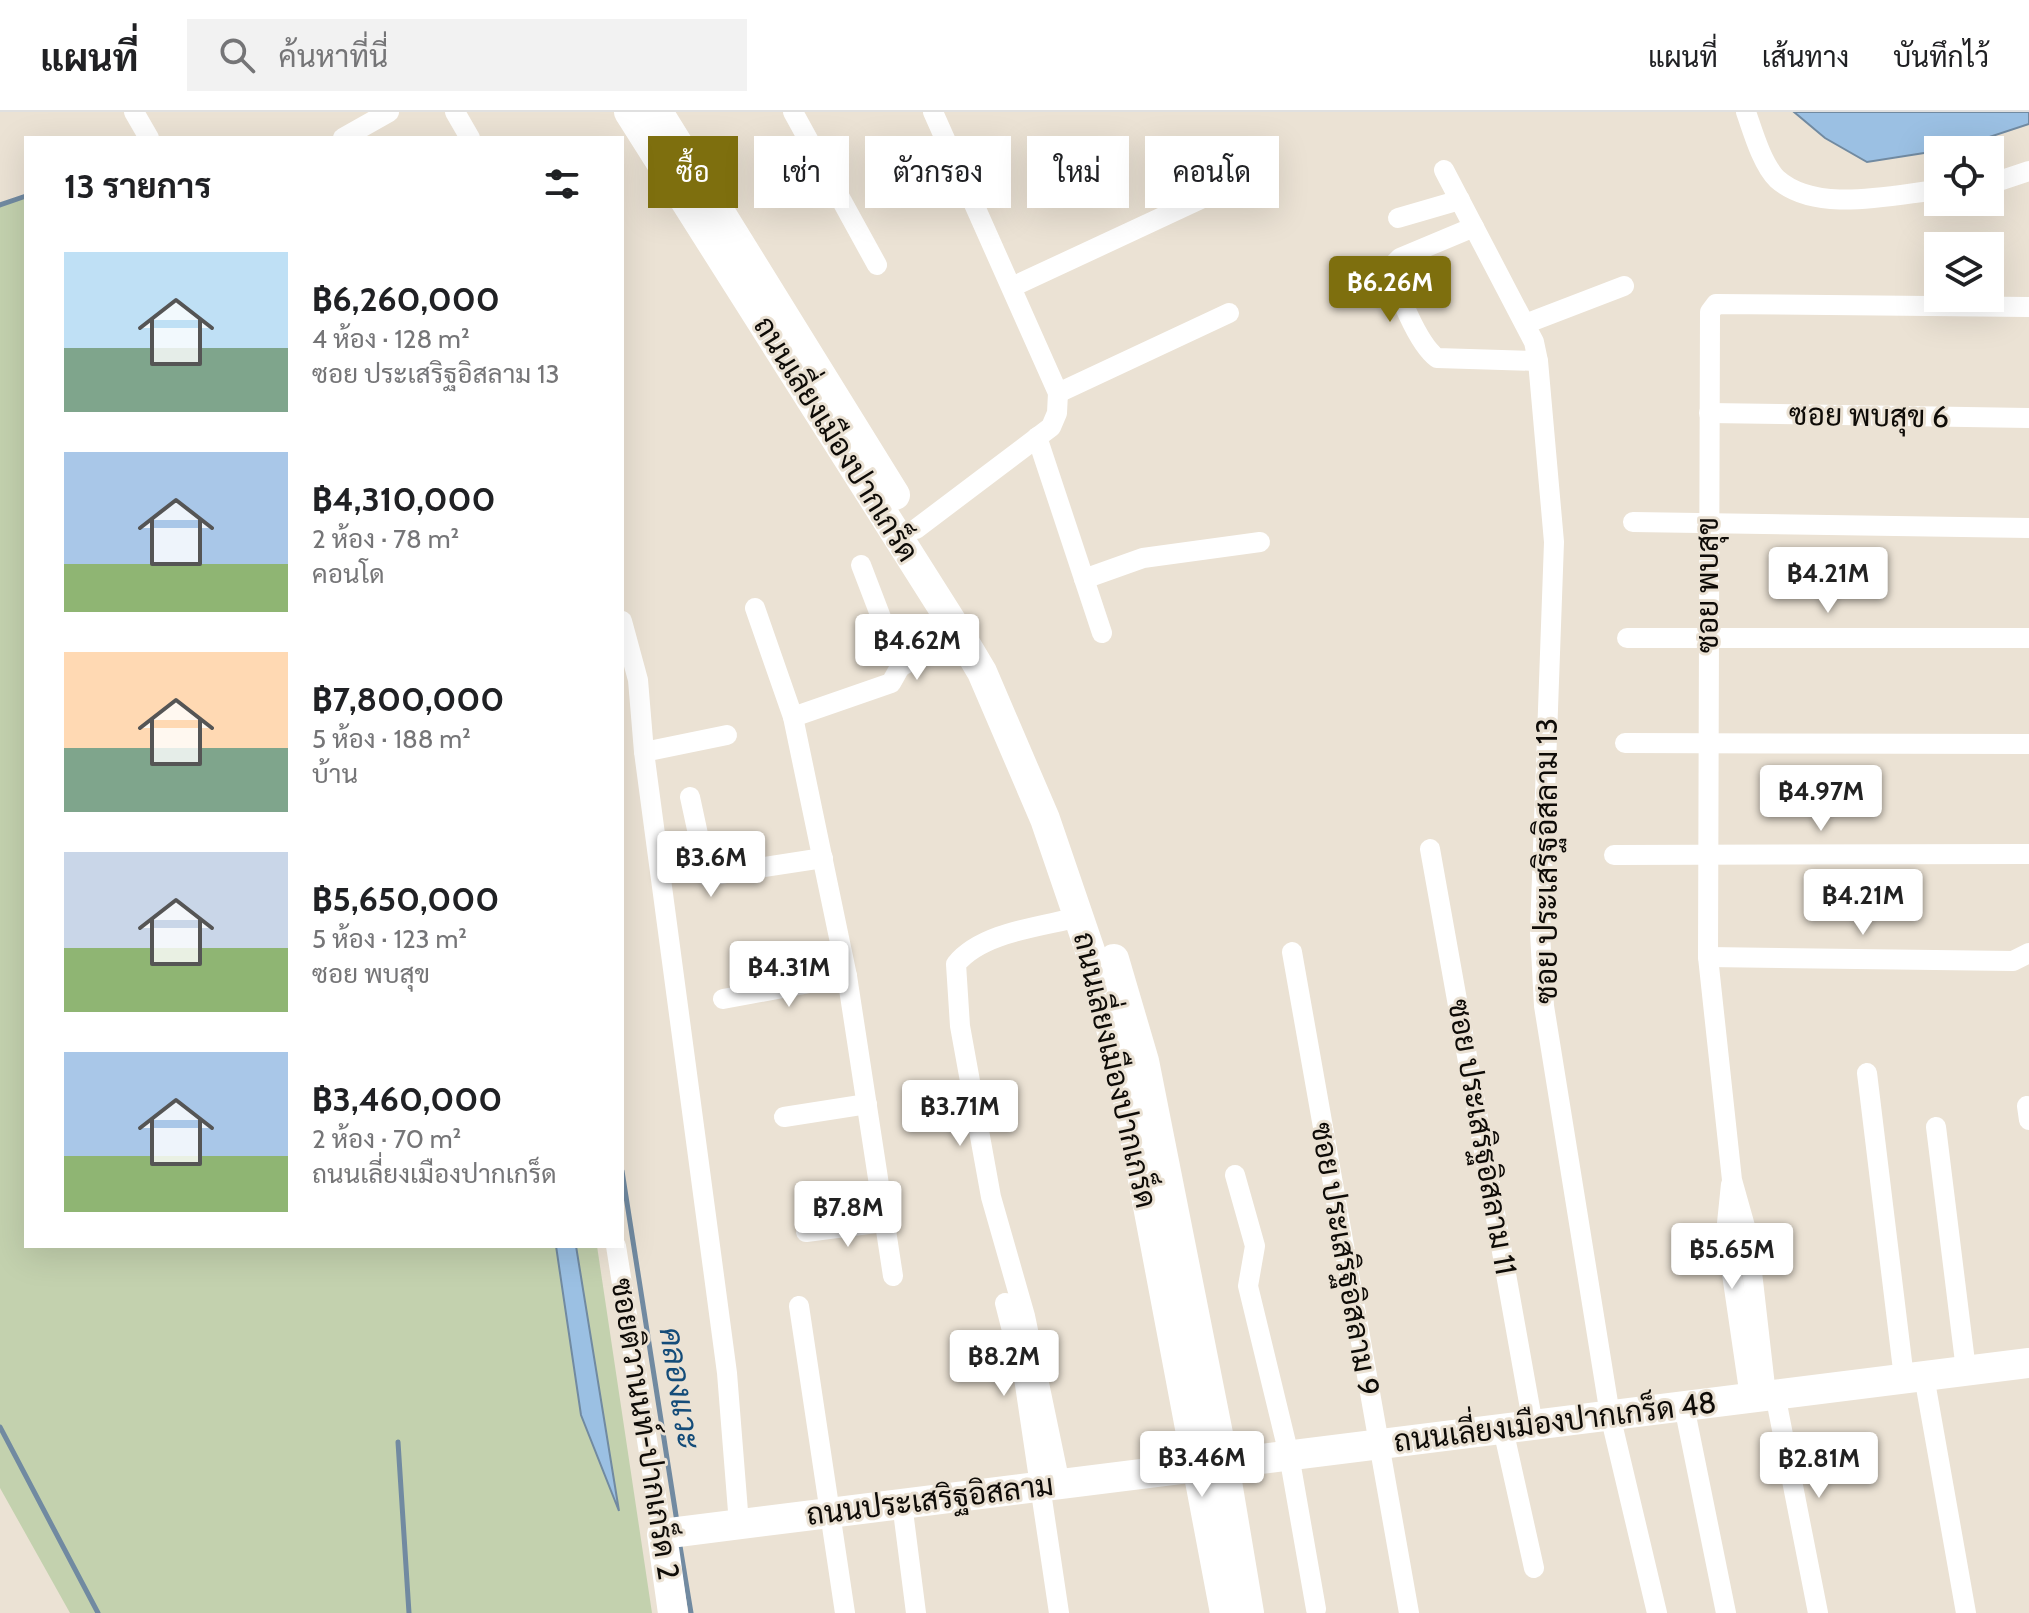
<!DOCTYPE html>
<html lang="th">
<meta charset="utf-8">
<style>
:root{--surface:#fff;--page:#f2f2f2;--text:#202124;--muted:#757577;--line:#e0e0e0;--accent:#7e6f0e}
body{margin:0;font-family:Cabin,Sarabun,sans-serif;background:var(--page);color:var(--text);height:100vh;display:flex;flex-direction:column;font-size:30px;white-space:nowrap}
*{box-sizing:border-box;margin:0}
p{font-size:26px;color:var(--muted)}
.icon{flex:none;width:44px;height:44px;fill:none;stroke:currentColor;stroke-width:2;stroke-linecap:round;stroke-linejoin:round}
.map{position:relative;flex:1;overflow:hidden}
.side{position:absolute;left:24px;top:24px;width:600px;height:1112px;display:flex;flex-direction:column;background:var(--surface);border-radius:0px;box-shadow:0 8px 32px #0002}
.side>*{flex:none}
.top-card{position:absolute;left:648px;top:24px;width:760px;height:72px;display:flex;gap:16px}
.controls{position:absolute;left:1924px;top:24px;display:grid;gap:16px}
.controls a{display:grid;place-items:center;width:80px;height:80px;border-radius:0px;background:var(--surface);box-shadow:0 8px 32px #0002;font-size:40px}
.price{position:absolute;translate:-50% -68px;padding:0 18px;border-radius:8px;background:#fff;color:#222;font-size:26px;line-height:52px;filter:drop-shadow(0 2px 4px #0008)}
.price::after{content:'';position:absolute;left:50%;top:48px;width:24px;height:18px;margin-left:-12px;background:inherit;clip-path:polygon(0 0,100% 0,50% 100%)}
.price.selected{background:var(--accent);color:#fff}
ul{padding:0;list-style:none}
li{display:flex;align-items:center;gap:24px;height:200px;padding:0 40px}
li span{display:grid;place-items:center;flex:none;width:224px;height:160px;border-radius:0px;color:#555}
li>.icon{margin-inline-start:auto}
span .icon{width:96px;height:96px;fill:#fffc;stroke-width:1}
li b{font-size:34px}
h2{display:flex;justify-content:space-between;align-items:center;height:96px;padding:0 40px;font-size:34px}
.tag{padding:0 28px;border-radius:0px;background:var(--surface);box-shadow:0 8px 32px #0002;font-size:28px;line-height:72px}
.tag.selected{background:var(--accent);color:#fff}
header{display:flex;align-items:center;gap:48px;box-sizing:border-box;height:112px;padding:0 40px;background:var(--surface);border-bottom:2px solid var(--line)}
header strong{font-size:38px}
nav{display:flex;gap:44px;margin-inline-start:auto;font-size:28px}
.search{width:560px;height:72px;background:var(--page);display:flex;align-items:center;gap:20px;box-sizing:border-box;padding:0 28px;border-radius:0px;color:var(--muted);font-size:30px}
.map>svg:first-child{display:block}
</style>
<header>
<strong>แผนที่</strong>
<div class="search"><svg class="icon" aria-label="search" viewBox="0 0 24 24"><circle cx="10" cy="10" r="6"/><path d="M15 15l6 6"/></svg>ค้นหาที่นี่</div>
<nav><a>แผนที่</a><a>เส้นทาง</a><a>บันทึกไว้</a></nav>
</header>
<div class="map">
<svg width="2029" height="1501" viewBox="0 0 2029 1501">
<rect width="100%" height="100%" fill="#ebe2d4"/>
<!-- green -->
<polygon fill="#c3d1ae" points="26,82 26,1134 597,1134 652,1501 70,1501 0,1376 0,92"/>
<!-- water -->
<g fill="#9bc0e3" stroke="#718aa1" stroke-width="2">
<polygon points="1794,0 2029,0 2029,12 1956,36 1867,50 1825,26"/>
<polygon points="556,1134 576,1134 619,1399 581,1303"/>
</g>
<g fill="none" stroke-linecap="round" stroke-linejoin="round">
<!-- stream -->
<g stroke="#718aa1" stroke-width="5">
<polyline points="0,93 26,84"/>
<polyline points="622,1059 677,1410"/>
<polyline points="0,1315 98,1501"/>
<polyline points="398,1330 409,1501"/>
<polyline points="679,1428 691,1501"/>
</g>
<!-- street -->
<g stroke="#fff" stroke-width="20">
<polyline points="134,0 149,26"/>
<polyline points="455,0 470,26"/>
<polyline points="793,0 877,153"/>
<path d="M1746,0C1753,20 1762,52 1777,67C1816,102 1891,83 1938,78"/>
<polyline points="343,26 389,0"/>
<polyline points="1444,58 1534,230 1538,249 1554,430 1540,820 1544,894 1610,1303 1657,1501"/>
<polyline points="1990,72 2029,59"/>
<polyline points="1398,106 1460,88"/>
<path d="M1474,115L1400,146L1392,154C1395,177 1418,232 1437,246L1538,249"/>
<polyline points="1012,175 1203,86"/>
<polyline points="1525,212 1624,174"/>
<polyline points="1058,281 1229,201"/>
<polyline points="1709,301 2029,306"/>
<polyline points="1037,325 1102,521"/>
<polyline points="1633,410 2029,416"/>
<polyline points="916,417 1051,315 1057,301 1058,281 933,0"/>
<polyline points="1084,467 1143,446 1260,430"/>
<polyline points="755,496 793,605 847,864 893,1164"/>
<polyline points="622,509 638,568 644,640 727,1261 739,1412"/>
<polyline points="1627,526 2029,526"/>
<polyline points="894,540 950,509"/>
<polyline points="900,555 960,523"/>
<polyline points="793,605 891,571 900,555 861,453"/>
<polyline points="1625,631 2029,632"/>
<polyline points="644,640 727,623"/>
<polyline points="690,685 707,764 823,746"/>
<polyline points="1430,737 1533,1313"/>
<polyline points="1614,743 2029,742"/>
<polyline points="1292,840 1409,1501"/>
<polyline points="1708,845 2013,849 2029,841"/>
<polyline points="723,887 847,864"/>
<polyline points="1867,961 1904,1266"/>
<polyline points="2027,994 2029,1008"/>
<polyline points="784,1005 867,992"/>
<polyline points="1936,1015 1966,1258"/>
<polyline points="1235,1063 1255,1134 1248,1174 1289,1343 1316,1497"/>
<polyline points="1731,1072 1726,1121 1750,1285"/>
<polyline points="806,1120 884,1110"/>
<polyline points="616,1134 662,1422"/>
<polyline points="1005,1191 1024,1266 1059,1501"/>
<polyline points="799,1194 845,1501"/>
<polyline points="1924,1264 1966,1501"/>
<polyline points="1775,1282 1818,1501"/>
<polyline points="1766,1283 1748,1125 1732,1068 1708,845 1710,200 1716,192 2029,195"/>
<polyline points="1684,1294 1726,1501"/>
<polyline points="1503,1317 1534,1456"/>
<path d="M1060,1372L1025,1204L991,1085L960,914L956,852C982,820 1040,815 1079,805"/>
<polyline points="902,1391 916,1501"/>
</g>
<!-- secondary -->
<g stroke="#fff" stroke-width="30">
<polyline points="629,0 960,523 982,560 1045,707 1097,859 1126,978 1225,1501"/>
<polyline points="658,0 895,383"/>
<polyline points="1114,847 1144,949 1224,1352 1249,1501"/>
<polyline points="673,1501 662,1422 2029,1251"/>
</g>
</g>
<g text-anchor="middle" stroke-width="6" stroke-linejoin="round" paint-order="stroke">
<!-- street labels -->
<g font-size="30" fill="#0e0b07" stroke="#ebe2d4">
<text transform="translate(1869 304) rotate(1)" y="10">ซอย พบสุข 6</text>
<text transform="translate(836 327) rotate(58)" y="10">ถนนเลี่ยงเมืองปากเกร็ด</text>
<text transform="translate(1708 473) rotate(-90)" y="10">ซอย พบสุข</text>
<text transform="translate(1547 749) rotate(-90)" y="10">ซอย ประเสริฐอิสลาม 13</text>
<text transform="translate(1115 958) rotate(77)" y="10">ถนนเลี่ยงเมืองปากเกร็ด</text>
<text transform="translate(1482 1025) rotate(80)" y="10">ซอย ประเสริฐอิสลาม 11</text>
<text transform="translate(1345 1147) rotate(80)" y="10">ซอย ประเสริฐอิสลาม 9</text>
<text transform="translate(1555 1310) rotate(-7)" y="10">ถนนเลี่ยงเมืองปากเกร็ด 48</text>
<text transform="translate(645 1317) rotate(81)" y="10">ซอยติวานนท์-ปากเกร็ด 2</text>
<text transform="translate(930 1388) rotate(-7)" y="10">ถนนประเสริฐอิสลาม</text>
</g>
<!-- water labels -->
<g font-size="32" font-style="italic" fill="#144c79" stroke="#ebe2d4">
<text transform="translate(680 1276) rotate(81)" y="11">คลองแวะ</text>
</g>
</g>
</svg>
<div class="controls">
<a><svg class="icon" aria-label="locate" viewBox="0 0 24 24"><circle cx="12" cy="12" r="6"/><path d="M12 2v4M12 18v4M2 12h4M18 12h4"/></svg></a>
<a><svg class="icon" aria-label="layers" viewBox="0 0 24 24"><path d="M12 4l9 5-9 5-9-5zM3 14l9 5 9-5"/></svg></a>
</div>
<b class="price selected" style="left:1390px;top:212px">฿6.26M</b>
<b class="price" style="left:1828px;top:503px">฿4.21M</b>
<b class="price" style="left:917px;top:570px">฿4.62M</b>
<b class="price" style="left:1821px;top:721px">฿4.97M</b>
<b class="price" style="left:711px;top:787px">฿3.6M</b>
<b class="price" style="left:1863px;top:825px">฿4.21M</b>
<b class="price" style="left:789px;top:897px">฿4.31M</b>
<b class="price" style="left:960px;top:1036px">฿3.71M</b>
<b class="price" style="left:848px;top:1137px">฿7.8M</b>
<b class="price" style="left:1732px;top:1179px">฿5.65M</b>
<b class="price" style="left:1004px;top:1286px">฿8.2M</b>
<b class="price" style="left:1202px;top:1387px">฿3.46M</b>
<b class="price" style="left:1819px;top:1388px">฿2.81M</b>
<div class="top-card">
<a class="tag selected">ซื้อ</a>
<a class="tag">เช่า</a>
<a class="tag">ตัวกรอง</a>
<a class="tag">ใหม่</a>
<a class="tag">คอนโด</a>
</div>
<section class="side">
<h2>13 รายการ<svg class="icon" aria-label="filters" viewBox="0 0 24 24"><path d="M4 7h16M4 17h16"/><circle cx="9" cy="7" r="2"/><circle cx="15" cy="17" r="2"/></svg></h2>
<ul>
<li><span style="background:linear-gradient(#bfe0f5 60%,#7fa58c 0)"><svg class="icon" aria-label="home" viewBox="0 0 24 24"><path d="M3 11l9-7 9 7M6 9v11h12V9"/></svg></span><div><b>฿6,260,000</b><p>4 ห้อง · 128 m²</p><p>ซอย ประเสริฐอิสลาม 13</p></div></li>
<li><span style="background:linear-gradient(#a9c7e8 70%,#8fb573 0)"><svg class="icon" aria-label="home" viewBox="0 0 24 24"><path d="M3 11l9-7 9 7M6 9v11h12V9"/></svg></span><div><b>฿4,310,000</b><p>2 ห้อง · 78 m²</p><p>คอนโด</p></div></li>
<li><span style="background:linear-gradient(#ffd9b3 60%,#7fa58c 0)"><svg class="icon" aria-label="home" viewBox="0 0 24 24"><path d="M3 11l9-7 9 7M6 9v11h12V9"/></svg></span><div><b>฿7,800,000</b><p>5 ห้อง · 188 m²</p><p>บ้าน</p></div></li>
<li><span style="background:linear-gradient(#c9d6e8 60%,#8fb573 0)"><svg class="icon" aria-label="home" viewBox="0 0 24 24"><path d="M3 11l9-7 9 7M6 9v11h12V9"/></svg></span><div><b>฿5,650,000</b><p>5 ห้อง · 123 m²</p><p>ซอย พบสุข</p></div></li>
<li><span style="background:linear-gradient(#a9c7e8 65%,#8fb573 0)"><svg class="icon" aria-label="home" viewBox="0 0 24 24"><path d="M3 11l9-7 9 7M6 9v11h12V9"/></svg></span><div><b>฿3,460,000</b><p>2 ห้อง · 70 m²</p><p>ถนนเลี่ยงเมืองปากเกร็ด</p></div></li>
</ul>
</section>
</div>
